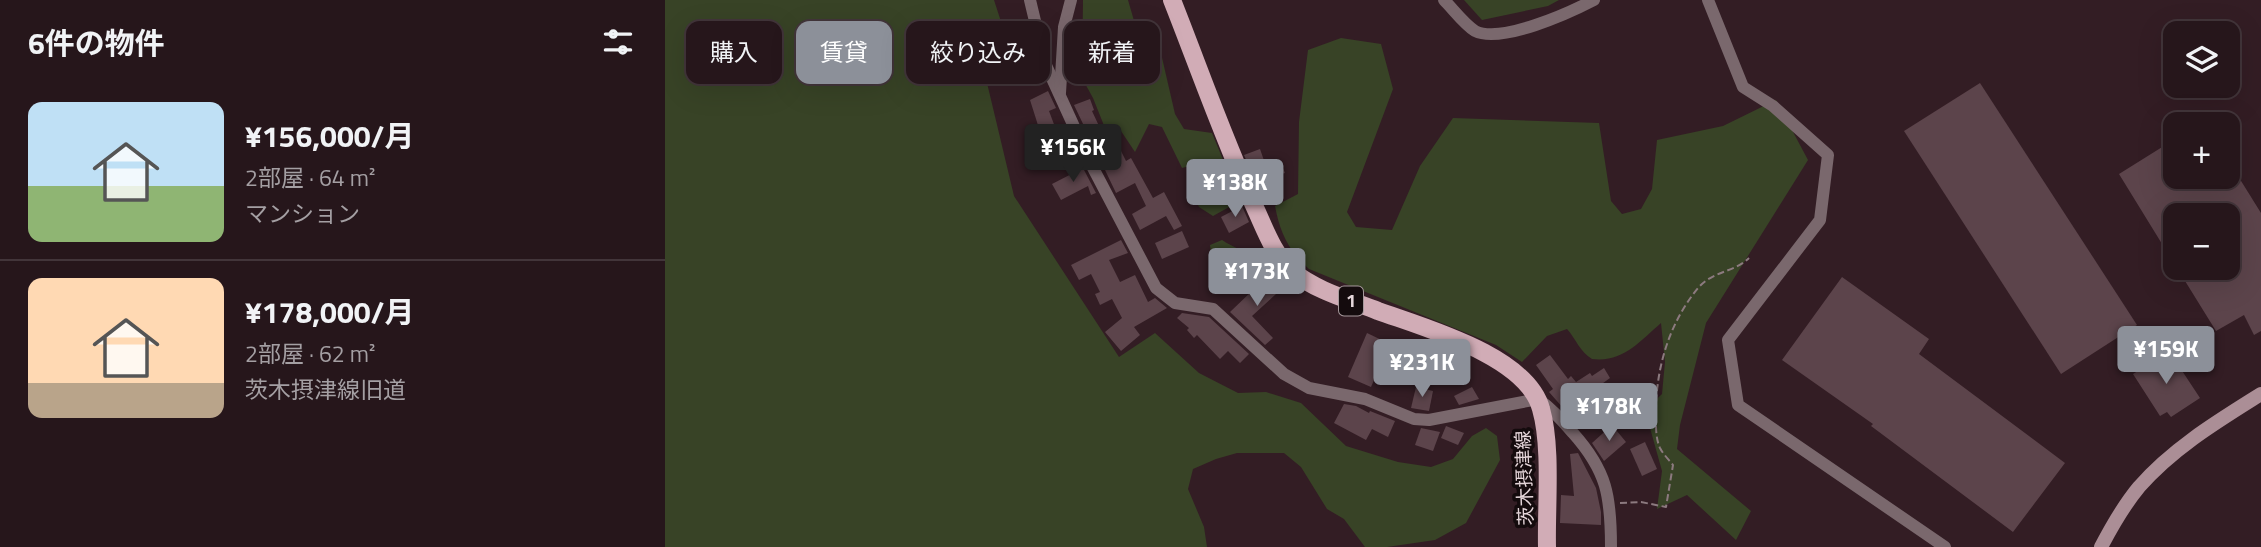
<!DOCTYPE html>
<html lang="ja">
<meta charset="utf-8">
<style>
:root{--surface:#26161b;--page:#2e1f24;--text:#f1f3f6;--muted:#a49fa3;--line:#42353a;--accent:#8c9099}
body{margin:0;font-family:"Titillium Web","Noto Sans JP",sans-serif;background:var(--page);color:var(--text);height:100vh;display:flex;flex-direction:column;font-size:26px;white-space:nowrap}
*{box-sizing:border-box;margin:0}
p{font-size:23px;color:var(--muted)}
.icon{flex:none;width:38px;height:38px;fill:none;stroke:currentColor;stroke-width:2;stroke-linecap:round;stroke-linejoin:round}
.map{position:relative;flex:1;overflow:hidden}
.sheet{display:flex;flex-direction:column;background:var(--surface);width:665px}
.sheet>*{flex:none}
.guide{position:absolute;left:21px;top:21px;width:665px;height:63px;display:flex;gap:14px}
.controls{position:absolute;left:1498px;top:21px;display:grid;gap:14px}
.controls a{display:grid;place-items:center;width:77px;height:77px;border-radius:14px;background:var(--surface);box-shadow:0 7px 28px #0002,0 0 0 2px var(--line);font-size:35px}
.price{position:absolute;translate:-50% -60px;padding:0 16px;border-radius:7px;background:var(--accent);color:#fff;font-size:23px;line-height:46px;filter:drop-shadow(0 2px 4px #0008)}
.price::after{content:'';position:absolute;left:50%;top:42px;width:21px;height:16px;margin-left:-10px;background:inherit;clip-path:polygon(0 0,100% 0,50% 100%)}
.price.current{background:#222;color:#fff}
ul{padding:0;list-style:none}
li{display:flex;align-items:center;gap:21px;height:175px;padding:0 28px}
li+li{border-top:2px solid var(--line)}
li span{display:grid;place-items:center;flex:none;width:196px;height:140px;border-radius:14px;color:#555}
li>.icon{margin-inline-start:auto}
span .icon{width:84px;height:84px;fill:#fffc;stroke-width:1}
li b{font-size:30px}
h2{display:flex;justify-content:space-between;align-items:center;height:84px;padding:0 28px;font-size:30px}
.pill{padding:0 24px;border-radius:14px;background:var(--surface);box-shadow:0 7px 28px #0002,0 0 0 2px var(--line);font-size:24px;line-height:63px}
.pill.current{background:var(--accent);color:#fff}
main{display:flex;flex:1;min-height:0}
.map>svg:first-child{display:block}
</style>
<main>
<section class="sheet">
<h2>6件の物件<svg class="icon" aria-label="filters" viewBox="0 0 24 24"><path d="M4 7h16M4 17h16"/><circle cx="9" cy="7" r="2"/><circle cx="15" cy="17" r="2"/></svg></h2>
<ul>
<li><span style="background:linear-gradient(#bfe0f5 60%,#8fb573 0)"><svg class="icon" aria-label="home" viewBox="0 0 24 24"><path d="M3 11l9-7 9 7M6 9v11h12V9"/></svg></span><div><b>¥156,000/月</b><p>2部屋 · 64 m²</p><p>マンション</p></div></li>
<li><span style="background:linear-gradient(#ffd9b3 75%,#b9a48a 0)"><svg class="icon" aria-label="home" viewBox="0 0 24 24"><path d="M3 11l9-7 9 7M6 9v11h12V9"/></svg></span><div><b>¥178,000/月</b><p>2部屋 · 62 m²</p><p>茨木摂津線旧道</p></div></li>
</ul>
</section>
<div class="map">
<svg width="1596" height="547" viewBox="0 0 1596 547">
<rect width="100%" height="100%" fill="#331d24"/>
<!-- green -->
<g fill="#384326">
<polygon points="0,0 329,0 341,37 317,62 349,196 454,357 490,333 534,373 573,393 601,392 636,403 681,446 733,462 766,467 788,459 807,436 821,428 832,436 835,460 801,523 770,540 722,547 700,547 679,519 662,509 636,467 619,453 572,453 551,459 528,469 523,489 539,527 542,547 0,547"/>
<polygon points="418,0 463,0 474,38 495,49 510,114 519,129 547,133 575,201 548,216 534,207 523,184 536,179 529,165 517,168 497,127 484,124 470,152 454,128 442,133 428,98 417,78"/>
<polygon points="799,0 894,0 883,6 817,20"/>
<path d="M676,38L716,44L728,89L682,212L691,227L727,230L755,166L788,118L934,123L946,201L957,214L976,209L987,189L992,140L1058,126L1111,100L1143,160L1041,323L1015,425L1012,449L1086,511L1071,540L1022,495L992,509L997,471L980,410L997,394L1000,362L996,323C975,341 958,363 927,359C915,352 911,339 902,329L882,336L857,362L831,345L644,269C624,251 615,233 610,206L633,194L634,122L643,50Z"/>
<path d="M557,240C575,252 593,254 605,274L582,276L572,268L547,259L545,245Z"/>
</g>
<!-- building -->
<g fill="#5c444b">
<polygon points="367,45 376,75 368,77 367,74 342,80 339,67 357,63 354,47"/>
<polygon points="1315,83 1472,325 1396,374 1239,131"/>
<polygon points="383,91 391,108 384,111 393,135 378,141 365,100"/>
<polygon points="425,99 429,110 427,111 441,141 449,137 461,161 466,158 488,198 499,192 517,226 509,230 501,216 475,230 467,214 481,206 470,183 451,193 409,105"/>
<polygon points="1510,139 1510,177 1563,177 1563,160 1596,213 1596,331 1589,335 1579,315 1551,331 1512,268 1563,268 1563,215 1510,215 1510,265 1454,174"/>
<polygon points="595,149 602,169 616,163 620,173 591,182 579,155"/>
<polygon points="418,168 431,193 426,195 423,186 396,200 387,184"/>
<polygon points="577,206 584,222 564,233 556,217"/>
<polygon points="517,231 524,247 497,259 490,243"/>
<polygon points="456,240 463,253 444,260 455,282 470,275 483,302 490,298 502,308 469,327 475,335 456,351 440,332 457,318 447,299 435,305 430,294 435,292 426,274 414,280 406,265"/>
<polygon points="614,275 622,284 587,316 608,338 600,345 565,312 590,288 595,292"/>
<polygon points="1177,277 1264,339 1254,354 1400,463 1348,532 1206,426 1208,424 1117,360"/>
<polygon points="517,313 544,317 584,354 575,363 563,351 555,359 532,335 529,338 522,330 524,328 512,318"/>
<polygon points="702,333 725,344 706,387 683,377"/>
<polygon points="1504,351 1535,398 1506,417 1502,412 1495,416 1468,374"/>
<polygon points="778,355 803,363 796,384 779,379 774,368"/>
<polygon points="885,355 903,379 906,376 911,382 925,373 927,376 939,368 945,378 934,386 953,418 941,425 922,393 906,404 918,422 913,425 884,392 888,389 871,365"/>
<polygon points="751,387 768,391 764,411 746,408"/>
<polygon points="807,387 814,399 794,405 789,396"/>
<polygon points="679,404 691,406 704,413 705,411 730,421 723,437 707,429 701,440 669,423"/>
<polygon points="947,425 961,442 939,461 927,443"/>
<polygon points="781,426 799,433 793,445 776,438"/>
<polygon points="756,428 775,432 768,451 750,445"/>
<polygon points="980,442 992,469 977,476 965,449"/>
<polygon points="913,453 931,488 936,512 936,525 895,523 896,495 909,496 905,454"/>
</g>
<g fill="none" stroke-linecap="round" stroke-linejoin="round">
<!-- path -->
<path stroke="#8c7a7f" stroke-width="2" stroke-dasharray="7 3.5" stroke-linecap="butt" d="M955,503L976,502L1001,507L1008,465C1004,460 998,454 995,448C990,437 991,423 991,411C991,367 1005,321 1034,287C1048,271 1070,272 1084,258"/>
<!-- street -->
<g stroke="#7a686d" stroke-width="12">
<path d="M365,0L380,63L427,166L491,288L510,303L548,309L619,374L644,388L700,399L749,419L764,420L873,399C887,409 897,420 908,433C942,471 946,496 946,547"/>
<path d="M779,0C788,9 799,24 810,31C836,44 904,13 929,0"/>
<polyline points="1043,0 1078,87 1108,106 1163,155 1155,220 1063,340 1073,405 1280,547"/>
<polyline points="395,93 399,27 406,0"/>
</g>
<!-- secondary -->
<path stroke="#ab8e96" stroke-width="14" d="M1436,547C1447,526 1459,505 1474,487C1508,448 1553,421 1596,394"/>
<!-- primary -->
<path stroke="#d1acb6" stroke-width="18" d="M507,0C535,71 560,143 592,212C601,232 610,256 627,271C651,291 685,300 713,311C760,328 862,356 876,409C887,447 881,507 882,547"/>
</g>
<g text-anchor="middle" stroke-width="7" stroke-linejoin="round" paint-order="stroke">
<!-- shield labels -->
<rect fill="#140b0d" stroke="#a6999c" stroke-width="2" x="674" y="286.5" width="24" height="29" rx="5"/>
<g font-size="18" font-weight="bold" fill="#e5d6da">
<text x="686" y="307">1</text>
</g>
<!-- street labels -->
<g font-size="19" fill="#e5d6da" stroke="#140b0d">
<text transform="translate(859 478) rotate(-92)" y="7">茨木摂津線</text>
</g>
</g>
</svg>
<div class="controls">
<a><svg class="icon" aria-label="layers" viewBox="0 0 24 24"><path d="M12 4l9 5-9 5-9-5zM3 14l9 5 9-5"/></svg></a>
<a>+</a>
<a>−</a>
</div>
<b class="price current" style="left:408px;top:184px">¥156K</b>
<b class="price" style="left:570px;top:219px">¥138K</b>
<b class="price" style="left:592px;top:308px">¥173K</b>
<b class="price" style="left:1501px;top:386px">¥159K</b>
<b class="price" style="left:757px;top:399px">¥231K</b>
<b class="price" style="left:944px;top:443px">¥178K</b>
<div class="guide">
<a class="pill">購入</a>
<a class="pill current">賃貸</a>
<a class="pill">絞り込み</a>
<a class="pill">新着</a>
</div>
</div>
</main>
